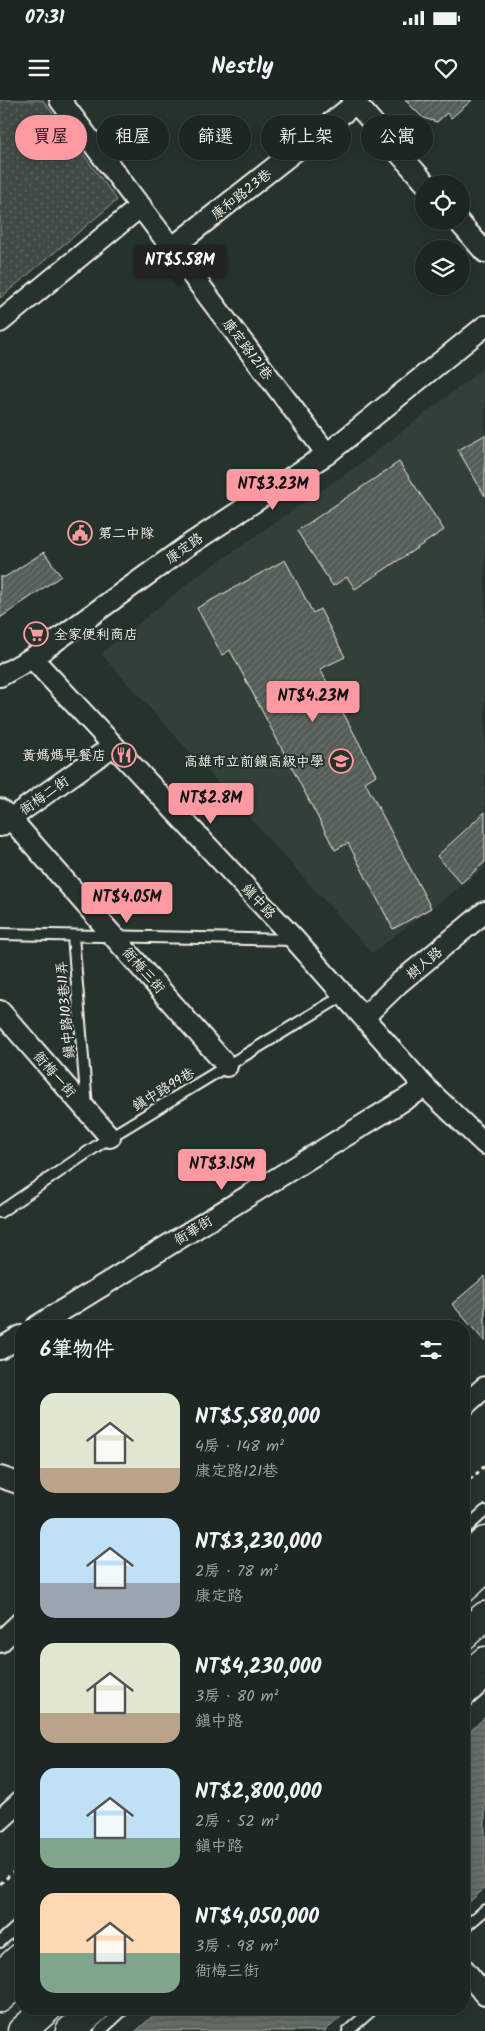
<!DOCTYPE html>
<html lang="zh-TW">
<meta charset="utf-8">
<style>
:root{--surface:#1c2622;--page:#29322f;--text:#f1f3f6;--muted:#a0a5a5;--line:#3a4340;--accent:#ff9aa2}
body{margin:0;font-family:Kalam,"LXGW WenKai TC",sans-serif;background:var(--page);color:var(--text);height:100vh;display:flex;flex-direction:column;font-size:19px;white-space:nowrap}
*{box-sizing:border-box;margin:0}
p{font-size:16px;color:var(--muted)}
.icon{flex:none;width:28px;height:28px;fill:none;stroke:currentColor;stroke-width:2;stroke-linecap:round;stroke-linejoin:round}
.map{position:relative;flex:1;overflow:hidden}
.details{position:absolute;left:15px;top:1220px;width:455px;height:695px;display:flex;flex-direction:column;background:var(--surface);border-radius:20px;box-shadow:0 2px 12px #0003,0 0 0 1px var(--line)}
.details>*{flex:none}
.top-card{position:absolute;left:15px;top:15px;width:455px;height:45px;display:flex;gap:10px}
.tools{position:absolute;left:415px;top:75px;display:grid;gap:10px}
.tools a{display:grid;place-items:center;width:55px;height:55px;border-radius:50%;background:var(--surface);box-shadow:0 2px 12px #0003,0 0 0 1px var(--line);font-size:25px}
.price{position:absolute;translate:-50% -42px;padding:0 11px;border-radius:5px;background:var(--accent);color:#111;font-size:16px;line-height:32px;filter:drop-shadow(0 1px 2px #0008)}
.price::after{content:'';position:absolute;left:50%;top:30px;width:15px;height:11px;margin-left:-8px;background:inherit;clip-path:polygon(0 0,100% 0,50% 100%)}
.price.selected{background:#222;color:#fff}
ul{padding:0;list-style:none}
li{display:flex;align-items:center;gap:15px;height:125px;padding:0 25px}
li span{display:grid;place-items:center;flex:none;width:140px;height:100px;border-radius:15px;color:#555}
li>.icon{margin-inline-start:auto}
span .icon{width:60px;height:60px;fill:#fffc;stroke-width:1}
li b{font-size:21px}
h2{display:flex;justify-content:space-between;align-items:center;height:60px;padding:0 25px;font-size:21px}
.pill{padding:0 18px;border-radius:22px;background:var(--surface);box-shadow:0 2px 12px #0003,0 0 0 1px var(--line);font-size:18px;line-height:45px}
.pill.selected{background:var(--accent);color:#111}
.status{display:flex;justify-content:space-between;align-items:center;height:35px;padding:0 25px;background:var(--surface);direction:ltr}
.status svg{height:14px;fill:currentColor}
header{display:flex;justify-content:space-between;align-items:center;height:65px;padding:0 25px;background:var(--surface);font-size:22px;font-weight:600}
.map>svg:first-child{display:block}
</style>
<div class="status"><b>07:31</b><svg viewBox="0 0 49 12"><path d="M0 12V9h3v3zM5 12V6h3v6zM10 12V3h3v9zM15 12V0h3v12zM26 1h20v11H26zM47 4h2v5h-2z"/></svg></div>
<header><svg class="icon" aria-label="menu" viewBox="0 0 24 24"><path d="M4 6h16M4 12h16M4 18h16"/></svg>Nestly<svg class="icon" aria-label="heart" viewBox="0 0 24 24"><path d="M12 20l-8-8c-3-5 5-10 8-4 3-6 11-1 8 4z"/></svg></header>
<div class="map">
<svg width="485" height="1931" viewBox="0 0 485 1931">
<defs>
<pattern id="grass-dots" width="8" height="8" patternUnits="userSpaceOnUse" patternTransform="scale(1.25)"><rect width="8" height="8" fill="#414b45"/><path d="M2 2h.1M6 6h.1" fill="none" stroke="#5d6560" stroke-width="1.8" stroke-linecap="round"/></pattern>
<pattern id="water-rules" width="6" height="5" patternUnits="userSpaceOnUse" patternTransform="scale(1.25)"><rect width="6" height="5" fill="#676f68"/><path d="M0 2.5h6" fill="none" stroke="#565a55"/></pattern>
<pattern id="building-hatch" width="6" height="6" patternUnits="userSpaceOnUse" patternTransform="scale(1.25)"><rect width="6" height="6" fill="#525c55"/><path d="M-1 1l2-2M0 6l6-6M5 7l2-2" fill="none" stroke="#6c746d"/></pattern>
</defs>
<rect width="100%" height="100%" fill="#26332d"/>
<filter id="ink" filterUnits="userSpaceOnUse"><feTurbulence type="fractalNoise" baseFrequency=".02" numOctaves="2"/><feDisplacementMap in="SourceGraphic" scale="10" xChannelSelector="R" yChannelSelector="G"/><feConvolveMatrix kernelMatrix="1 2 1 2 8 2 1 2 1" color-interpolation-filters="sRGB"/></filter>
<g filter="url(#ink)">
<!-- built -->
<polygon fill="#333f39" points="485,267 485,768 372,853 101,554 192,480 361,363"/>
<!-- grass -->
<polygon fill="url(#grass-dots)" stroke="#9a9e96" points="0,0 43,0 117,100 0,198"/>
<!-- water -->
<g fill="url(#water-rules)" stroke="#9fa39b">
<polygon points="485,1617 485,1788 464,1807 464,1637"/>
<polygon points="160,1909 350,1909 325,1931 136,1931"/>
</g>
<!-- building -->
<g fill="url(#building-hatch)" stroke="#f4f1e8">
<polygon points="405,0 472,0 451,18 447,13 437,22 423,18"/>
<polygon points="485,335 485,396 458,350"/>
<polygon points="399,362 444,430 355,489 347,477 333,486 297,431"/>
<polygon points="44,452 61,476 0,518 0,477 5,477"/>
<polygon points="285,460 313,513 320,509 345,557 320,569 376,675 365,682 431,808 393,829 348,743 335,750 230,550 222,555 197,508"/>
<polygon points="485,712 485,762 461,783 437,756"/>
<polygon points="485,1176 485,1242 452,1204"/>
</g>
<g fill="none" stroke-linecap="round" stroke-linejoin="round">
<!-- service casing -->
<g stroke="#f4f1e8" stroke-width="14">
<g id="service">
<polyline points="0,834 294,840"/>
<polyline points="73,836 87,1007"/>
<polyline points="0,1112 110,1037 344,895"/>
<polyline points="464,1430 485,1411"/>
<polyline points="464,1604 485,1585"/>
<polyline points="464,1828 485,1810"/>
<polyline points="0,1842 21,1823"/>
<polyline points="100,1931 124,1909"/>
<polyline points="348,1931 373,1909"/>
</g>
</g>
<!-- minor casing -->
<g stroke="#f4f1e8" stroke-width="24">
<g id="minor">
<polyline points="60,0 327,354"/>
<polyline points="353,0 426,84"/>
<polyline points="458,121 485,152"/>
<polyline points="173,147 356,3"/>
<polyline points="0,222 141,106"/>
<polyline points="32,558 295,840 425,987 485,1044"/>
<polyline points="0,576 32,558 187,446 327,354 485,226"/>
<polyline points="0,709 10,718 227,966"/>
<polyline points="0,726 113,646"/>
<polyline points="0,911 110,1037"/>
<polyline points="365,916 399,883 485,812"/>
<polyline points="37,1226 425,987"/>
<polyline points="0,1249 21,1236"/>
<polyline points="464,1306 485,1287"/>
<polyline points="0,1377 21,1384"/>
<polyline points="0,1542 21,1522"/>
<polyline points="0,1720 21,1701"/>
<polyline points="464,1869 485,1895"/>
</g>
</g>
<!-- primary casing -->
<g stroke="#f4f1e8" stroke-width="31">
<g id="primary">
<polyline points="464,1460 485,1441"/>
<polyline points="464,1488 485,1469"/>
<polyline points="464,1535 485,1516"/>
<polyline points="464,1580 485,1561"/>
<polyline points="0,1876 21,1857"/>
<polyline points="0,1898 21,1879"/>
<polyline points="22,1931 47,1909"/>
<polyline points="70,1931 95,1909"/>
</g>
</g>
<!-- path -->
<g stroke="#f4f1e8" stroke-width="3" stroke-dasharray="4 4" stroke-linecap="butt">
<polyline points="464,1385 485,1366"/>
<polyline points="0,1784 21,1765"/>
</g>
<!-- service -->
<use href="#service" stroke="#26332d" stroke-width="10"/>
<!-- minor -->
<use href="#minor" stroke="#26332d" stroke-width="20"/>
<!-- primary -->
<use href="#primary" stroke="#26332d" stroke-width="28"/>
</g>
</g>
<!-- icons -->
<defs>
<g id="civic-ring" transform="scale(1.25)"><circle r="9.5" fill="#26332d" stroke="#ff9aa2" stroke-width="1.5"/><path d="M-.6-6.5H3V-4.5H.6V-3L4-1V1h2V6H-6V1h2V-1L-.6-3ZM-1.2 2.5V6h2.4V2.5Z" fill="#ff9aa2"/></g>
<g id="supermarket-ring" transform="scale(1.25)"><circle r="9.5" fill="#26332d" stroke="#ff9aa2" stroke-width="1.5"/><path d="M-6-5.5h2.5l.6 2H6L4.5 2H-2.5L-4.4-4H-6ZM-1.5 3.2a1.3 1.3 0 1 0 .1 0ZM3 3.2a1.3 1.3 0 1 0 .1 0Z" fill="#ff9aa2"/></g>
<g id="restaurant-ring" transform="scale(1.25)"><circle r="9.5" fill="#26332d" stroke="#ff9aa2" stroke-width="1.5"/><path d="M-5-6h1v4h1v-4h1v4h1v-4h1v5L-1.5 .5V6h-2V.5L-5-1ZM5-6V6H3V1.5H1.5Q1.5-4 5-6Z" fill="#ff9aa2"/></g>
<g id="school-ring" transform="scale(1.25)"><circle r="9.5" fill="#26332d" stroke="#ff9aa2" stroke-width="1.5"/><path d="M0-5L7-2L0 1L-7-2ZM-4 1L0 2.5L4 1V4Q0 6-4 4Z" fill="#ff9aa2"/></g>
</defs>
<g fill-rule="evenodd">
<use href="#civic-ring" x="80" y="433"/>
<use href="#supermarket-ring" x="36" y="534"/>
<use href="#restaurant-ring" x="124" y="655"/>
<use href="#school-ring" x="341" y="661"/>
</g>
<g text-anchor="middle" stroke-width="4" stroke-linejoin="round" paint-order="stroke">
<!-- street labels -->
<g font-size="14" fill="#f4f1e8" stroke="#26332d">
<text transform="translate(241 94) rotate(-38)" y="5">康和路23巷</text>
<text transform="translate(248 249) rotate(53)" y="5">康定路121巷</text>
<text transform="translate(184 448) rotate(-35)" y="5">康定路</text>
<text transform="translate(44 695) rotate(-35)" y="5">衙梅二街</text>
<text transform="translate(259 801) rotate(47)" y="5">鎮中路</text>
<text transform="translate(424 863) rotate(-40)" y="5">樹人路</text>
<text transform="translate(144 870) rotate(49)" y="5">衙梅三街</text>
<text transform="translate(65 910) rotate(-95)" y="5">鎮中路103巷11弄</text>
<text transform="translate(55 974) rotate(49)" y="5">衙梅一街</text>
<text transform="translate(163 989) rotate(-31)" y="5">鎮中路99巷</text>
<text transform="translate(193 1130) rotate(-32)" y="5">衙華街</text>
</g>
<!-- poi labels -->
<g font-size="14" fill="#f4f1e8" stroke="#26332d" text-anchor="start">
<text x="98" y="438">第二中隊</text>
<text x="54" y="539">全家便利商店</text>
<text x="106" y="660" text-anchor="end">黃媽媽早餐店</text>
<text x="324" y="666" text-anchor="end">高雄市立前鎮高級中學</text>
</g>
</g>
</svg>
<div class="tools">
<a><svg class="icon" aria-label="locate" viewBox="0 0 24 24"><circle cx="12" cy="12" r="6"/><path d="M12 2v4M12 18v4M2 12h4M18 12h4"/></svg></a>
<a><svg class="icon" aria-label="layers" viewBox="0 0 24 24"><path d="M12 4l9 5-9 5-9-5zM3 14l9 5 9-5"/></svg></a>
</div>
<b class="price selected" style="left:180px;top:187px">NT$5.58M</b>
<b class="price" style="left:273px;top:411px">NT$3.23M</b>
<b class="price" style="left:313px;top:623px">NT$4.23M</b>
<b class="price" style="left:211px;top:725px">NT$2.8M</b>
<b class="price" style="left:127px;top:824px">NT$4.05M</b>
<b class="price" style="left:222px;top:1091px">NT$3.15M</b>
<div class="top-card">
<a class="pill selected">買屋</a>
<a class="pill">租屋</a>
<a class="pill">篩選</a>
<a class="pill">新上架</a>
<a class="pill">公寓</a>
</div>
<section class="details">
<h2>6筆物件<svg class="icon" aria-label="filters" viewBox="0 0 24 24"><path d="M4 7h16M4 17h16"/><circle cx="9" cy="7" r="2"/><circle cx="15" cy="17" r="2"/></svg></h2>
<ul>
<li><span style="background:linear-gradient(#dfe7d0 75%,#b9a48a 0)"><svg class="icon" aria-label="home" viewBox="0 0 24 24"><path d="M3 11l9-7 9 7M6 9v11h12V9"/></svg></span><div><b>NT$5,580,000</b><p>4房 · 148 m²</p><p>康定路121巷</p></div></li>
<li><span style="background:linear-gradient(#bfe0f5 65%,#9aa5b1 0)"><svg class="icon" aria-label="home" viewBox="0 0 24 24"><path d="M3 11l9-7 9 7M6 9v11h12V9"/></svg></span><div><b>NT$3,230,000</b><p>2房 · 78 m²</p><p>康定路</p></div></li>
<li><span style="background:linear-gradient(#dfe7d0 70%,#b9a48a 0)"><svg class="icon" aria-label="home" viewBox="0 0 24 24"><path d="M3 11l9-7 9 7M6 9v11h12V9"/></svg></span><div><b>NT$4,230,000</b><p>3房 · 80 m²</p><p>鎮中路</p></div></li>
<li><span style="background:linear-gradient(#bfe0f5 70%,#7fa58c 0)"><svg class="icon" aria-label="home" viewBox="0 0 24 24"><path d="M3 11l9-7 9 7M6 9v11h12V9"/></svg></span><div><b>NT$2,800,000</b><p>2房 · 52 m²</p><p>鎮中路</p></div></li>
<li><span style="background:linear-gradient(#ffd9b3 60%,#7fa58c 0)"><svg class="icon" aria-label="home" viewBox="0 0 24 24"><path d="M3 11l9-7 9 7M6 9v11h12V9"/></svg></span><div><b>NT$4,050,000</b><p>3房 · 98 m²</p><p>衙梅三街</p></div></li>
</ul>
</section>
</div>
